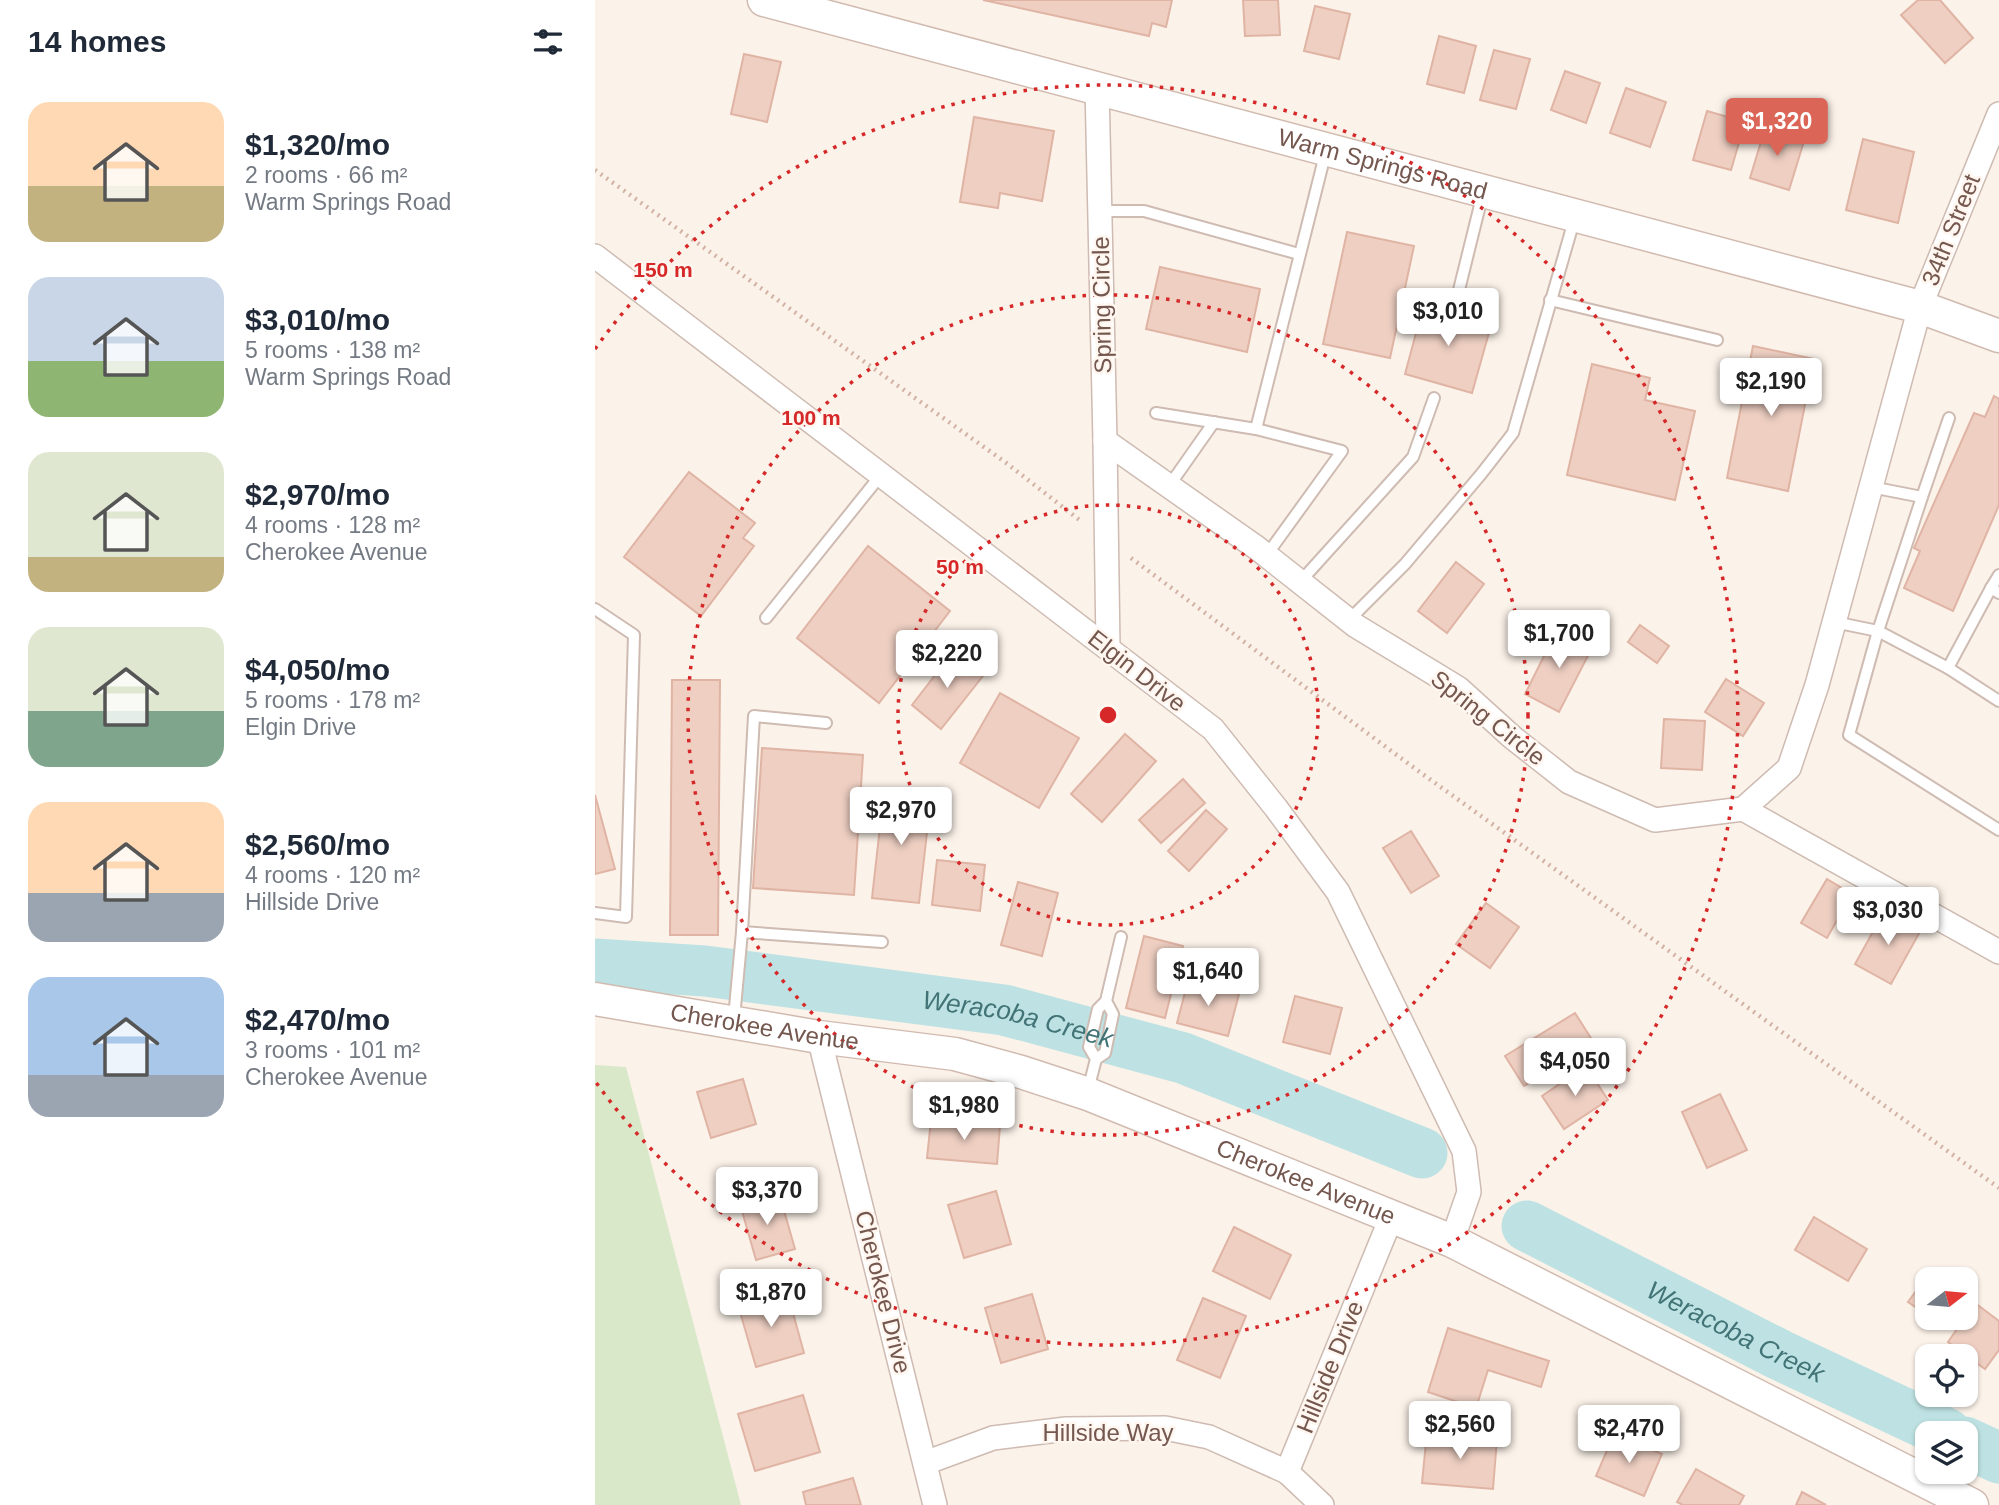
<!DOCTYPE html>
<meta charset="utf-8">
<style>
:root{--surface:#fff;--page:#f2f2f3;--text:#1f2937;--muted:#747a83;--accent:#db6657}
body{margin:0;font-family:Helvetica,sans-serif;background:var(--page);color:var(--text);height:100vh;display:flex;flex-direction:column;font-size:26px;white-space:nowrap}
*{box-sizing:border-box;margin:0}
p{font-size:23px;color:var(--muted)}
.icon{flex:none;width:38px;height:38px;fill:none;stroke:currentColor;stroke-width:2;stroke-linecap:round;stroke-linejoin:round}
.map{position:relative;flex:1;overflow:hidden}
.drawer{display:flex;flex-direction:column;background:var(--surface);width:595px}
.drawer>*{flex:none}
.needle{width:46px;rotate:74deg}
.tools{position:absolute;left:1320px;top:1267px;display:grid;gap:14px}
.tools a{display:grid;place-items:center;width:63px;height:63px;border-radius:14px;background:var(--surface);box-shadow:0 2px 5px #0004;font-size:35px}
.price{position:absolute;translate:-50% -60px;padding:0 16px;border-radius:7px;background:#fff;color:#222;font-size:23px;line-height:46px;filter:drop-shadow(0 2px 4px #0008)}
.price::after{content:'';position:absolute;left:50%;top:42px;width:21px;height:16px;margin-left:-10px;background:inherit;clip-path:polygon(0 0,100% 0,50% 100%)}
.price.on{background:var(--accent);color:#fff}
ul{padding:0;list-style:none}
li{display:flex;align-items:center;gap:21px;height:175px;padding:0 28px}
li span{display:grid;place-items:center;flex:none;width:196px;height:140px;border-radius:21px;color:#555}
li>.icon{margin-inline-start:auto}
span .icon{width:84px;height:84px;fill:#fffc;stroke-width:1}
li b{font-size:30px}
h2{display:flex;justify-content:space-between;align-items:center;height:84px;padding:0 28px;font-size:30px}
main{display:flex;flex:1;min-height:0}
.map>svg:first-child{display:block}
</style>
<main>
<section class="drawer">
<h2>14 homes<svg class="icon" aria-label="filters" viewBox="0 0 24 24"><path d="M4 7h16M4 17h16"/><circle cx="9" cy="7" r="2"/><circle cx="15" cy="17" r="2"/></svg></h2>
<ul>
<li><span style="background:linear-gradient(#ffd9b3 60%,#c2b280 0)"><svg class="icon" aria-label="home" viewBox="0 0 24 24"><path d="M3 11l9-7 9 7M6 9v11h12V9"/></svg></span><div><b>$1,320/mo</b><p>2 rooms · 66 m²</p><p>Warm Springs Road</p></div></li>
<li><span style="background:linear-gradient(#c9d6e8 60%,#8fb573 0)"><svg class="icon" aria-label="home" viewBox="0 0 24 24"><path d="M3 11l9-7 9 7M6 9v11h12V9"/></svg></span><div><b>$3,010/mo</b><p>5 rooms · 138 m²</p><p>Warm Springs Road</p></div></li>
<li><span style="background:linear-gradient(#dfe7d0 75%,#c2b280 0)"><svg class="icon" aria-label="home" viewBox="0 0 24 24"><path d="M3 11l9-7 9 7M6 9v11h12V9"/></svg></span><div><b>$2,970/mo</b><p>4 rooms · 128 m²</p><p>Cherokee Avenue</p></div></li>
<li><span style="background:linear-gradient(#dfe7d0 60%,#7fa58c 0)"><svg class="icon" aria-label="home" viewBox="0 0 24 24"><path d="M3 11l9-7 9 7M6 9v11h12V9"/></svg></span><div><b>$4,050/mo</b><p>5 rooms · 178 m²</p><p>Elgin Drive</p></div></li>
<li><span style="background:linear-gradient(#ffd9b3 65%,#9aa5b1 0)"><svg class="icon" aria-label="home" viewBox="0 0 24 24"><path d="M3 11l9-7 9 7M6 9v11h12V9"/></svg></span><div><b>$2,560/mo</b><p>4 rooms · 120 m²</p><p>Hillside Drive</p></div></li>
<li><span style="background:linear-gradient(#a9c7e8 70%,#9aa5b1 0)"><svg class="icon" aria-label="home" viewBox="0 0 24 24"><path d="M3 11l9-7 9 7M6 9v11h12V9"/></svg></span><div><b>$2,470/mo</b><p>3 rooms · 101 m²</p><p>Cherokee Avenue</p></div></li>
</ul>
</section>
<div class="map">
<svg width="1404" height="1505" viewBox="0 0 1404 1505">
<rect width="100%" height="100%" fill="#fbf2e9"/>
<!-- green -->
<polygon fill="#d8e8c8" points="0,1065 31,1067 146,1505 0,1505"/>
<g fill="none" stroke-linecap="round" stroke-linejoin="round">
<!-- river -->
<g stroke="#bee2e3" stroke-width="51">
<path id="s1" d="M0,964L110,971L409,1010L588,1058L827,1153"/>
<path id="s2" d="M932,1226L1185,1355L1351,1433"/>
<polyline points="1370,1442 1404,1458"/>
</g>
</g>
<!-- building -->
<g fill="#eecfc2" stroke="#e0b4a4" stroke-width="2">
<polygon points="388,0 577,0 571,27 557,23 554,36"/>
<polygon points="648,0 683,0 685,35 650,36"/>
<polygon points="1323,0 1345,0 1378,38 1350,63 1306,15"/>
<polygon points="720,6 755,14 744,59 709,51"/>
<polygon points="844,36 881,46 869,93 832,84"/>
<polygon points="899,50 935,59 921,109 885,100"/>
<polygon points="149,54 186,62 172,122 136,114"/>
<polygon points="970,71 1005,83 991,123 956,110"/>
<polygon points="1031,88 1071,102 1055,147 1015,133"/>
<polygon points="1112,111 1150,122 1136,170 1098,160"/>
<polygon points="379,117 459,131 447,201 405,193 403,208 365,202"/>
<polygon points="1171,125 1210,138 1194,190 1155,178"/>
<polygon points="1268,139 1319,152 1303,223 1251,210"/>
<polygon points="752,232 819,246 795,358 728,344"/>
<polygon points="565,267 665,289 652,352 551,329"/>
<polygon points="829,303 897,322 877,393 810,374"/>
<polygon points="1158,346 1219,359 1193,491 1132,478"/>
<polygon points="997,364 1055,378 1050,400 1100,411 1080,500 972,475"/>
<polygon points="1399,396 1404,399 1404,505 1358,611 1309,588 1325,551 1319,548 1379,413 1390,417"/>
<polygon points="94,472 160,523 148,538 159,546 106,616 29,557"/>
<polygon points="273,546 355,611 284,703 202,638"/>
<polygon points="861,562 889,584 852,633 823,611"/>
<polygon points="1045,625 1074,646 1062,663 1033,642"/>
<polygon points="963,628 998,646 964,712 930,694"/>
<polygon points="358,652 388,676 346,729 317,705"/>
<polygon points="1131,679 1169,703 1148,736 1110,712"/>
<polygon points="77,680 125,680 123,935 75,935"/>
<polygon points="405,693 484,738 444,808 365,763"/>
<polygon points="1069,719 1110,721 1107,770 1066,768"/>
<polygon points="530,734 561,761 507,822 476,794"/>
<polygon points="167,748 268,755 259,895 158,888"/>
<polygon points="588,779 610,803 566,843 544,820"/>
<polygon points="289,791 336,797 324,903 277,898"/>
<polygon points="0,795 20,869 0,874"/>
<polygon points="611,810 632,829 594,871 573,851"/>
<polygon points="816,831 844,876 816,893 788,848"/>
<polygon points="342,860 390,865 385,911 337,905"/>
<polygon points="1232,879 1257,894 1232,938 1206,923"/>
<polygon points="423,882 463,893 447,956 406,945"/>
<polygon points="891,903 924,927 895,968 861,944"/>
<polygon points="1290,910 1326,930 1296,984 1260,964"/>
<polygon points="549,936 588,946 570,1018 531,1008"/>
<polygon points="593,981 644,994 633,1036 582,1023"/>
<polygon points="700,996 747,1008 735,1054 688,1042"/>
<polygon points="980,1013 999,1043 929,1086 910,1056"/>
<polygon points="991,1066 1013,1100 969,1129 947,1096"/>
<polygon points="148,1079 161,1124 116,1138 102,1092"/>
<polygon points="1125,1094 1152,1150 1112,1168 1087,1112"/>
<polygon points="336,1120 405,1126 402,1164 332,1158"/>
<polygon points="401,1191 416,1244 369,1258 353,1205"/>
<polygon points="184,1193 200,1249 161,1260 145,1204"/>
<polygon points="1219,1217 1272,1249 1253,1281 1200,1250"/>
<polygon points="639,1227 696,1255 675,1299 618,1271"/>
<polygon points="1329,1280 1332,1282 1332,1315 1313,1302"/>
<polygon points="192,1291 209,1353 161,1367 143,1305"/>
<polygon points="437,1294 453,1349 406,1363 390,1308"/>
<polygon points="608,1298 651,1316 625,1378 582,1360"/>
<polygon points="1380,1303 1404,1321 1404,1350 1390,1369 1353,1342"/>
<polygon points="853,1328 954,1361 946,1387 893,1370 881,1408 833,1392"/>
<polygon points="208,1395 225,1452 160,1471 143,1414"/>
<polygon points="832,1432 902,1439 898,1489 827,1483"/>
<polygon points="1019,1434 1067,1454 1049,1496 1001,1476"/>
<polygon points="1101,1469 1149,1496 1144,1505 1088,1505 1082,1502"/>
<polygon points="258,1478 266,1505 211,1505 208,1492"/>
<polygon points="1207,1492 1231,1505 1201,1505"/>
</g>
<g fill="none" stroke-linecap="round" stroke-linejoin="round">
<!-- lane casing -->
<g stroke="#cebbb2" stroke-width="14">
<g id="lane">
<polyline points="505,211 549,211 704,254"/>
<polyline points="864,290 888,193"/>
<polyline points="955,300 1122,340"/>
<polyline points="561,413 661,429 747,451 671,556"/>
<polyline points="661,429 731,151"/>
<polyline points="574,486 619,422"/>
<polyline points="1276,487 1327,497 1354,418"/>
<polyline points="1327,497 1283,631 1254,735 1404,830"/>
<polyline points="705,582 818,457 839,398"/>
<polyline points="1396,588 1404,575"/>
<polyline points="1404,593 1396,588 1353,668 1404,701"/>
<polyline points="0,609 39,635 31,917 0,913"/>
<polyline points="171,618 285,476"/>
<polyline points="754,620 810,564 887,473 918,433 980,217"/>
<polyline points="1239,622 1283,631 1353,668"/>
<polyline points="147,932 159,716 231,723"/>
<polyline points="139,1018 147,932 287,942"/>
<polyline points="501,1059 510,1053 518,1014 511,1001"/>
<polyline points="493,1090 501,1059 494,1047 503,1009 511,1001 526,937"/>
</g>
</g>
<!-- street casing -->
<g stroke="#cebbb2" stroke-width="26">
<g id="street">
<polyline points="502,87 510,441 662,548 761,626 863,688 917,737 974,782 1060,820 1148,809 1194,768 1222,685 1325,307 1404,114"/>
<polyline points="0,256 618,729 681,808 743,892 869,1151 874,1192 857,1241"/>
<polyline points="510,441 513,648"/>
<polyline points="1148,809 1404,952"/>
<polyline points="224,1037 340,1505"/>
<polyline points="330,1463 398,1438 471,1429 570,1428 614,1437 692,1472 727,1505"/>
<polyline points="692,1472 796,1218"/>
</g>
</g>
<!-- secondary casing -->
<g stroke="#d1bbb0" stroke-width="35">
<g id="secondary">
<path id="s3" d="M169,0L1325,307L1404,336"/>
<path id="s4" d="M0,999L224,1037L360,1054L426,1072L493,1094L857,1241L1377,1505"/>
</g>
</g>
<!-- path -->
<g stroke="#d3b2a5" stroke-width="4.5" stroke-dasharray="2 5" stroke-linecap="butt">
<polyline points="0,170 410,462 487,522"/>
<polyline points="536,558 822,770 1404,1188"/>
</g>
<!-- lane -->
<use href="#lane" stroke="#fff" stroke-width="10"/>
<!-- street -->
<use href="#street" stroke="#fff" stroke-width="23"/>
<!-- secondary -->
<use href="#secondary" stroke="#fff" stroke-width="32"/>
</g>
<!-- distance rings -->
<g fill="none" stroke="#d62828" stroke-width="3.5" stroke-dasharray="3.5 7">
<circle cx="513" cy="715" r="210"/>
<circle cx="513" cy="715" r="420"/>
<path d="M0 349A630 630 0 1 1 0 1081"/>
</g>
<g text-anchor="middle" stroke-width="5" stroke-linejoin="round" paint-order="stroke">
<!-- street labels -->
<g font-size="24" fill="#74574e" stroke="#fef6ef">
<text dy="8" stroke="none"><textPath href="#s3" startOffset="640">Warm Springs Road</textPath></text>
<text transform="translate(1356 230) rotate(-68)" y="8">34th Street</text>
<text transform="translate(507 305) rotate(-91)" y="8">Spring Circle</text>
<text transform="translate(542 671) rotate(38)" y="8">Elgin Drive</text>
<text transform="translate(893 718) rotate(38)" y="8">Spring Circle</text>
<text dy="8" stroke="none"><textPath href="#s4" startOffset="172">Cherokee Avenue</textPath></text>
<text dy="8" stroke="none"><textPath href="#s4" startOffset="738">Cherokee Avenue</textPath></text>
<text transform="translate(288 1292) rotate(76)" y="8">Cherokee Drive</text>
<text transform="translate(735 1367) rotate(-68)" y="8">Hillside Drive</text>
<text x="513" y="1441">Hillside Way</text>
</g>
<!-- water labels -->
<g font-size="26" font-style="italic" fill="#427477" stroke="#fef6ef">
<text dy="9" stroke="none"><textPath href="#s1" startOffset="427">Weracoba Creek</textPath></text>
<text dy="9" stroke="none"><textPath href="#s2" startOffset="234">Weracoba Creek</textPath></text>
</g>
</g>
<circle cx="513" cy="715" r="10" fill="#d62828" stroke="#fef6ef" stroke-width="3.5"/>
<g font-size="21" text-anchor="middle" font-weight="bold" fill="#d62828" stroke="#fef6ef" stroke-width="5" stroke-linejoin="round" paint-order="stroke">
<text x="68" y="277">150 m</text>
<text x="216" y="425">100 m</text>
<text x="365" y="574">50 m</text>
</g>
</svg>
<div class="tools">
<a><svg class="needle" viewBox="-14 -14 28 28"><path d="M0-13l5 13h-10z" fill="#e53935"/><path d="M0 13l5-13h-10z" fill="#747a83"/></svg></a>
<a><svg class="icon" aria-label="locate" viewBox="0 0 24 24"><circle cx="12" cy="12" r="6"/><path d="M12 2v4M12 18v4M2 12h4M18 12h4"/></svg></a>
<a><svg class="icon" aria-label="layers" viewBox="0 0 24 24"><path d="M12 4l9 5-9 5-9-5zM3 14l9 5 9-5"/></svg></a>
</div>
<b class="price on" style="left:1182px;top:158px">$1,320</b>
<b class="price" style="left:853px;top:348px">$3,010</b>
<b class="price" style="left:1176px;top:418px">$2,190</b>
<b class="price" style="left:964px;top:670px">$1,700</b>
<b class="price" style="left:352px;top:690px">$2,220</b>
<b class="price" style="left:306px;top:847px">$2,970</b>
<b class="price" style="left:1293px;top:947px">$3,030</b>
<b class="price" style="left:613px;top:1008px">$1,640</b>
<b class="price" style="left:980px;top:1098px">$4,050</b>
<b class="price" style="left:369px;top:1142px">$1,980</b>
<b class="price" style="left:172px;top:1227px">$3,370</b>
<b class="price" style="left:176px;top:1329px">$1,870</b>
<b class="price" style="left:865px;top:1461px">$2,560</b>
<b class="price" style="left:1034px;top:1465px">$2,470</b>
</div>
</main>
